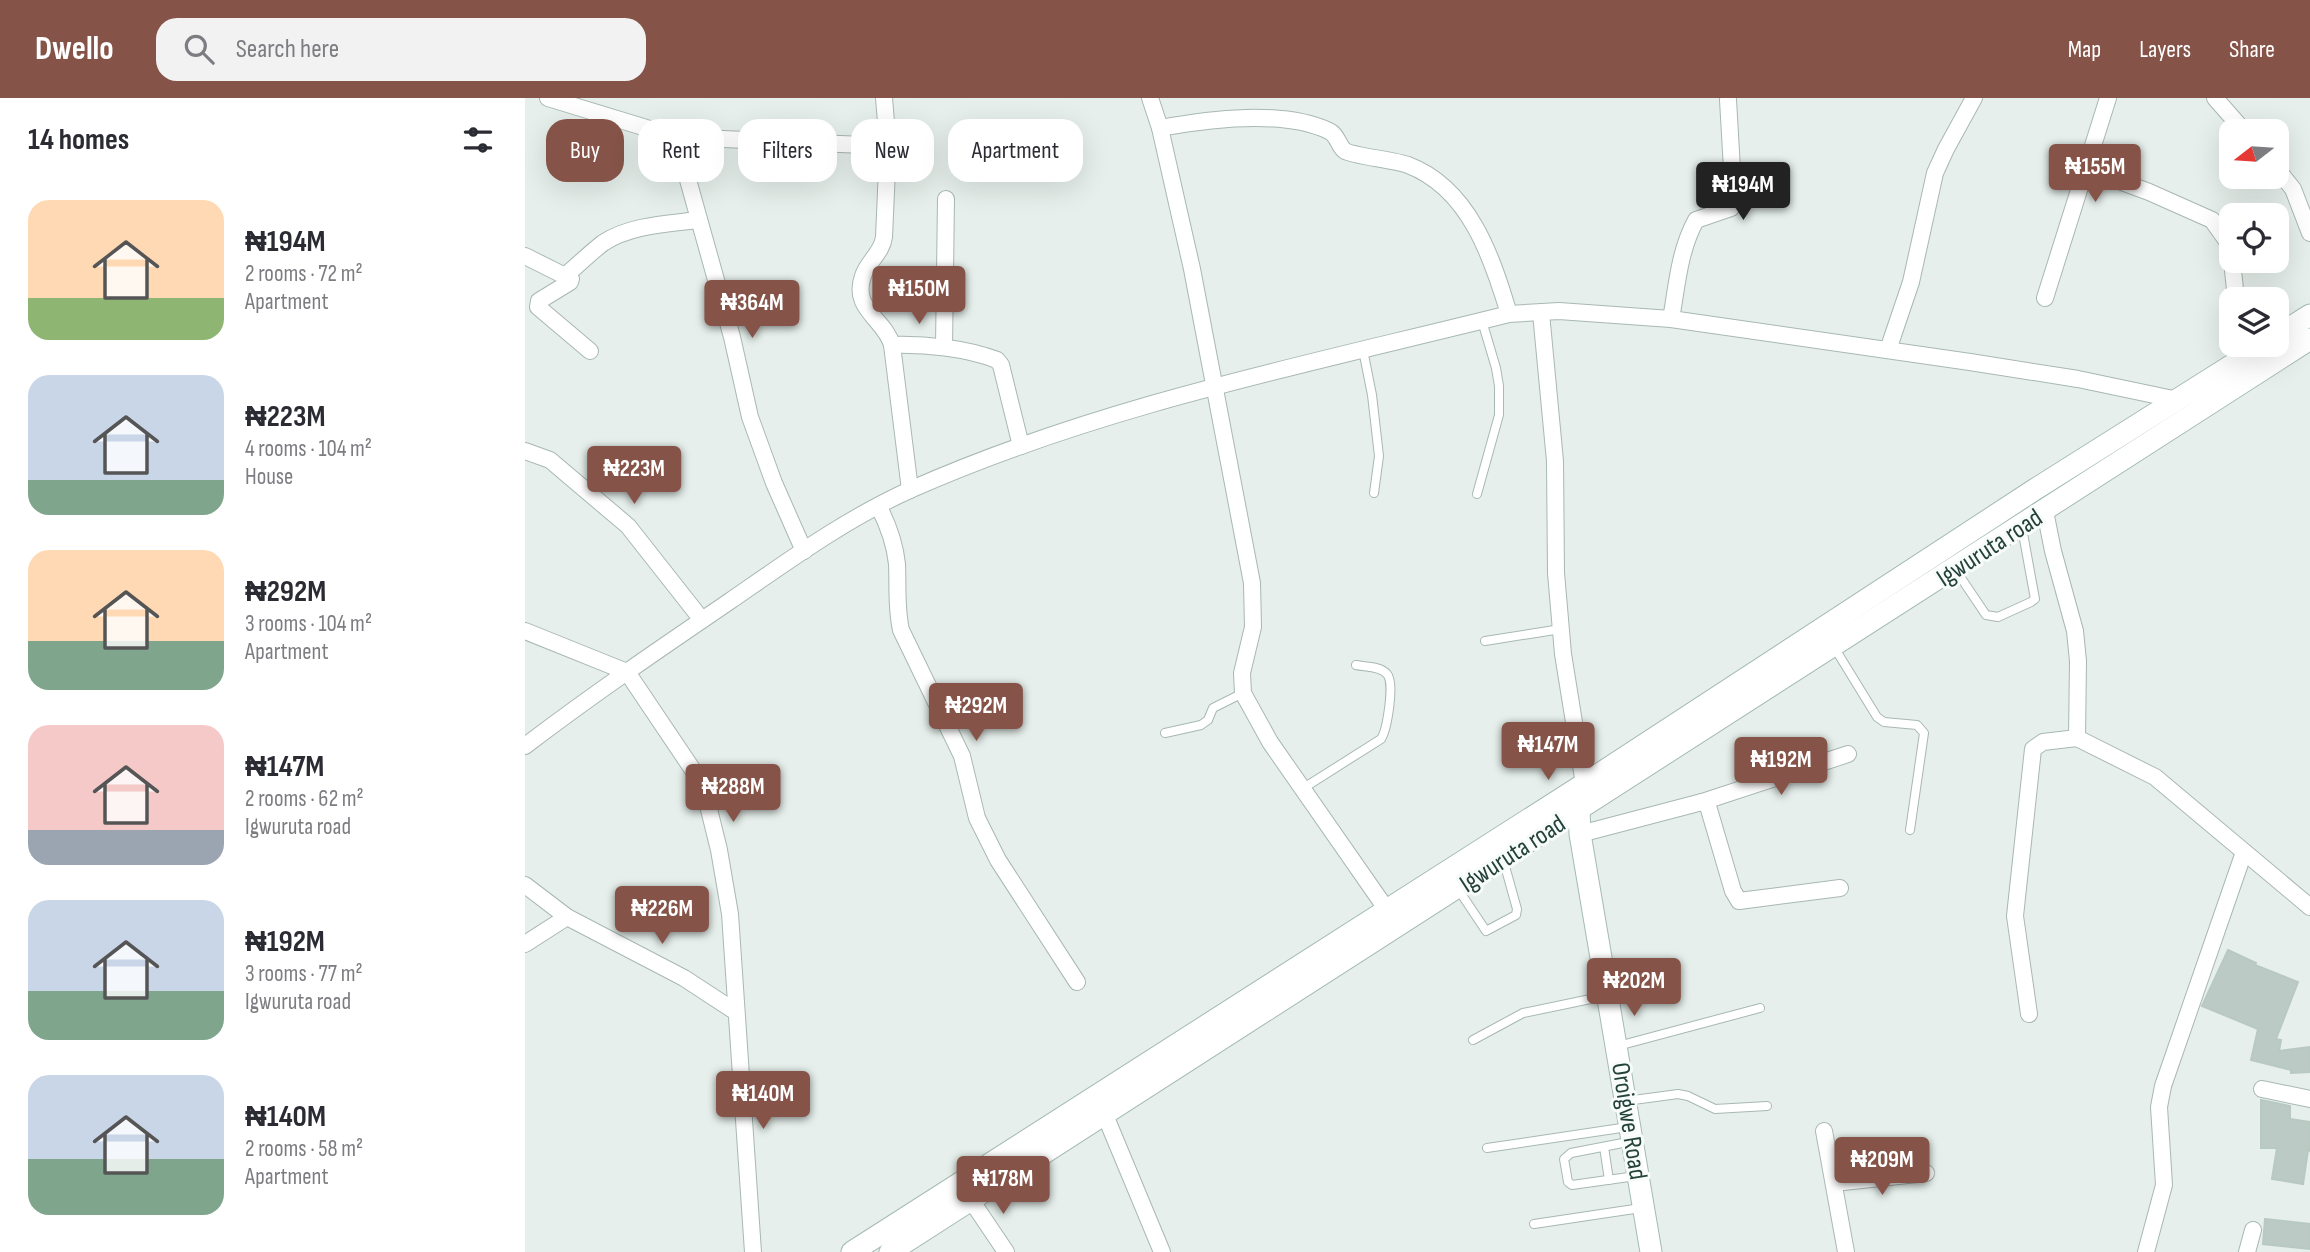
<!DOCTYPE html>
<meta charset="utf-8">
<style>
:root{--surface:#fff;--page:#f2f2f3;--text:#2b2b33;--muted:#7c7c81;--accent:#855347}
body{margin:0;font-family:"Sofia Sans Condensed",sans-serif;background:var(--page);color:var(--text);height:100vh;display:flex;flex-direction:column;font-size:26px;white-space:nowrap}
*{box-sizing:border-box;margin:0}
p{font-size:23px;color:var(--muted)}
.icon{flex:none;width:38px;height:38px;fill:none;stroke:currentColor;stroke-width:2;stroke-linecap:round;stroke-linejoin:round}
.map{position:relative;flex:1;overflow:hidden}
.details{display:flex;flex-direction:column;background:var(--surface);width:525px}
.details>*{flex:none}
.hud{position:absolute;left:21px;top:21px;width:665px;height:63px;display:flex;gap:14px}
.needle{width:46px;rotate:253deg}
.controls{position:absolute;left:1694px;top:21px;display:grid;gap:14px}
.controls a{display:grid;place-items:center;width:70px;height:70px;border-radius:14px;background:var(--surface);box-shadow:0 7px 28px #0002;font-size:35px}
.price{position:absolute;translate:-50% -60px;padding:0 16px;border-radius:7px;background:var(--accent);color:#fff;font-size:23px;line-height:46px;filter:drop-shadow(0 2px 4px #0008)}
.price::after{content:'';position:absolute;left:50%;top:42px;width:21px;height:16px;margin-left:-10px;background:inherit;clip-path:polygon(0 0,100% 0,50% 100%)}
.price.active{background:#222;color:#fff}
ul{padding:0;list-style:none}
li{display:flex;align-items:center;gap:21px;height:175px;padding:0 28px}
li span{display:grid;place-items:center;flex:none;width:196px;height:140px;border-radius:21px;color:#555}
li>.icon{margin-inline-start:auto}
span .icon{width:84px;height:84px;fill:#fffc;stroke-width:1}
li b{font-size:30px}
h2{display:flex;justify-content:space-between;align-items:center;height:84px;padding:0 28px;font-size:30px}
.tag{padding:0 24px;border-radius:21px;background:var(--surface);box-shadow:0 7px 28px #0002;font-size:24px;line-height:63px}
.tag.active{background:var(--accent);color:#fff}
header{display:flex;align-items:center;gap:42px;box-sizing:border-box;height:98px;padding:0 35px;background:var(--accent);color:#fff}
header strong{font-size:33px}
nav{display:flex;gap:38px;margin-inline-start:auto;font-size:24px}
.search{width:490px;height:63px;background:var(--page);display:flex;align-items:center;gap:18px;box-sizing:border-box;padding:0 24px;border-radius:21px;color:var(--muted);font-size:26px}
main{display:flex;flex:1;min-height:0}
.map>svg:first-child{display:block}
</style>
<header>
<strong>Dwello</strong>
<div class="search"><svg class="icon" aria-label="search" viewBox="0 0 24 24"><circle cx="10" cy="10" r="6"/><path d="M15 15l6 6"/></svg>Search here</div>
<nav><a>Map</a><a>Layers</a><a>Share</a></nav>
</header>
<main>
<section class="details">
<h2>14 homes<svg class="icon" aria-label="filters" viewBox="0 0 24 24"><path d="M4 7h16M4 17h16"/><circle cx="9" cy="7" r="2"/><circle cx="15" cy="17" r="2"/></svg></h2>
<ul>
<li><span style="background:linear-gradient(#ffd9b3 70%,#8fb573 0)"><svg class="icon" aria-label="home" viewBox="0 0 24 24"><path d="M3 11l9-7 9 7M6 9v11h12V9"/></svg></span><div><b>₦194M</b><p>2 rooms · 72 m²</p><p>Apartment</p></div></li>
<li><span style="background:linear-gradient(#c9d6e8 75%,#7fa58c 0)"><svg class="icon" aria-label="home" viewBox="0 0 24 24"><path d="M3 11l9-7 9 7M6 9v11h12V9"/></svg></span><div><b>₦223M</b><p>4 rooms · 104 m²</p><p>House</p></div></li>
<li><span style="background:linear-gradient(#ffd9b3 65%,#7fa58c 0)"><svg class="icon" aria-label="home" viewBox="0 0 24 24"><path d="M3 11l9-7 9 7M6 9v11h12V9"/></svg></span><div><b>₦292M</b><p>3 rooms · 104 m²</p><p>Apartment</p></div></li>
<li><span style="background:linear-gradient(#f6c9c9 75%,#9aa5b1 0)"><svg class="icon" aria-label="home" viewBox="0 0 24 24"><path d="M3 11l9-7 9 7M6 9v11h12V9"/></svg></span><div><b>₦147M</b><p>2 rooms · 62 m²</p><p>Igwuruta road</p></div></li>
<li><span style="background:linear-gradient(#c9d6e8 65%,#7fa58c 0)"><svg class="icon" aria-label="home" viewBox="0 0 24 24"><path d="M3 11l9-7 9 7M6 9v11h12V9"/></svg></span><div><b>₦192M</b><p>3 rooms · 77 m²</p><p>Igwuruta road</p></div></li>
<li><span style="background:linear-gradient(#c9d6e8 60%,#7fa58c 0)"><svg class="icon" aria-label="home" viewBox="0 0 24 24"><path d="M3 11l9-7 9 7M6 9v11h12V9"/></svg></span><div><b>₦140M</b><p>2 rooms · 58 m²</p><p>Apartment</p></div></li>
</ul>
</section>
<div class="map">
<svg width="1785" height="1154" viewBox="0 0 1785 1154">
<rect width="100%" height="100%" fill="#e6efeb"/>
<!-- building -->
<g fill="#bbcac4" stroke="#b8c9c2" stroke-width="2">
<polygon points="1703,852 1731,865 1730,867 1773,884 1751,941 1756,942 1754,953 1785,949 1785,974 1766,975 1766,972 1726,962 1733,931 1677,908"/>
<polygon points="1736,1002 1765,1008 1765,1021 1785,1024 1785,1053 1783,1052 1778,1086 1747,1081 1752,1050 1736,1050"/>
<polygon points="1740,1121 1785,1126 1785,1151 1738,1146"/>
</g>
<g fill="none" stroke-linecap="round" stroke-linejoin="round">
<!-- lane casing -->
<g stroke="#a8b8b2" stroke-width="10">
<g id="lane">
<polyline points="838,252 847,297 854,358 849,395"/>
<polyline points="952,396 974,317 974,288 971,270 957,223"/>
<polyline points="1430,471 1461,517 1473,519 1506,504 1510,501 1497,430"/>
<polyline points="960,543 1036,531"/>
<polyline points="1309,549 1352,619 1359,624 1392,627 1399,635 1385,732"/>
<polyline points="640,635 676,627 683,622 688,610 718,595"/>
<path d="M777,691L856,641C862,632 870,585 862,576C856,568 840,569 831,567"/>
<polyline points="933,791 961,833 991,817 992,811 978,761"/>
<polyline points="948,942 998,915 1080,898"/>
<polyline points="1093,948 1235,910"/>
<polyline points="1101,1003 1153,996 1163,998 1190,1011 1242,1008"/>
<polyline points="1108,1043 1046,1055 1039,1061 1043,1084 1047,1087 1111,1078"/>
<polyline points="1079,1049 1084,1082"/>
<polyline points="962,1050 1103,1029"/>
<polyline points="1009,1126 1116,1110"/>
</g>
</g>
<!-- street casing -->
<g stroke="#a8b8b2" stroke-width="18">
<g id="street">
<polyline points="23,0 151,39 363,48"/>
<path d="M359,0L363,48L359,139C357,155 343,163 338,178C326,211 360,221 367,247L385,392"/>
<polyline points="625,0 635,30 667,171 727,485 728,529 717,575 718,595 745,644 862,812"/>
<polyline points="1690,0 1719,33"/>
<path d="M635,30C684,21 757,11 804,33C813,37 813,48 820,53C829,58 869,62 883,67C944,90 967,159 984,216"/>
<polyline points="151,39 207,239 225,319 249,385 279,453"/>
<polyline points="1562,71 1624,94 1687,122 1702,143 1706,160"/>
<polyline points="1752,71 1768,91 1785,135"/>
<polyline points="0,158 46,181 45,184 14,203 13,209 65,253"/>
<polyline points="1707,163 1711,201"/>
<path d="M41,177C53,167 65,155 78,145C105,127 142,126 173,122"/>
<polyline points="1520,200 1583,0"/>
<polyline points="1016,215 1030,363 1031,475 1038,556 1059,686"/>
<path d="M1146,221C1152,188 1154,153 1171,122L1206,110L1209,106L1203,2"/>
<path d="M367,247C400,246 441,250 472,262L476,267L496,348"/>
<polyline points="419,249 421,101"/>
<polyline points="1363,252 1386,184 1410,75 1421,51 1449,0"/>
<polyline points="0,353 25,362 103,428 177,522"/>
<path d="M354,409C363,427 370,446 372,466C373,489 371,510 376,532L437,658L452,720L473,762L552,884"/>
<polyline points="1520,413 1528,453 1550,533 1553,563 1552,640"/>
<polyline points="0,533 102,574 178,687 194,752 205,816 228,1154"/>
<path d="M0,648C67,597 136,550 205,503C263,463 322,420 387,391C577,307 784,266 984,216L1034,213L1146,221L1445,264L1553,281L1653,302"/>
<polyline points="1177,704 1323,656"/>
<polyline points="1055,736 1177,704 1183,708 1208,793 1214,803 1315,790"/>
<polyline points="0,787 42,819 159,880 211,914"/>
<polyline points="0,846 42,819"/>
<polyline points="1504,916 1490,818 1508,651 1518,644 1552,640 1630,679 1785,809"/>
<polyline points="1737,991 1785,1001"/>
<polyline points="580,1017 637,1154"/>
<polyline points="1299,1033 1321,1154"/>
<polyline points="1309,1085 1401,1075"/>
<polyline points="446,1102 481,1154"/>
<polyline points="1621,1154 1639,1087 1634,1009 1638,988 1719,754"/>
<polyline points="1722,1154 1728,1132"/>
</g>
</g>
<!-- secondary casing -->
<g stroke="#a4bbb3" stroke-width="23">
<g id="secondary">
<polyline points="1752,238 1785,217"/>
<polyline points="1056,700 1054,712 1055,736 1126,1154"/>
<polyline points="327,1154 1059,686 1509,392 1739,247"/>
<polyline points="365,1154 1785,241"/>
</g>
</g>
<!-- lane -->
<use href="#lane" stroke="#fff" stroke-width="8"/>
<!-- street -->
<use href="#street" stroke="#fff" stroke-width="16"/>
<!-- secondary -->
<use href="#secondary" stroke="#fff" stroke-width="21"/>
</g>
<g text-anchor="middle" stroke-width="6" stroke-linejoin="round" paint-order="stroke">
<!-- street labels -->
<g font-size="26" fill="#24423a" stroke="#f7fbf9">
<text transform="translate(1464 449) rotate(-33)" y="9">Igwuruta road</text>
<text transform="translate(987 755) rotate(-33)" y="9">Igwuruta road</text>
<text transform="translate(1105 1023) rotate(81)" y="9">Oroigwe Road</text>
</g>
</g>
</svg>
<div class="controls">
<a><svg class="needle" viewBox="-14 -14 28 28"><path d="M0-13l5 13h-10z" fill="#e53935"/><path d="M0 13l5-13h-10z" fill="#7c7c81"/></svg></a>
<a><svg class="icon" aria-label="locate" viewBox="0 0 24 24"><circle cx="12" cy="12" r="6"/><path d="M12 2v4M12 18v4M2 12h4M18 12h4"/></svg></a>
<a><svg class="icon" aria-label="layers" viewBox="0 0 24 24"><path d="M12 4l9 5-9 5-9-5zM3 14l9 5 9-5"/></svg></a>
</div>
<b class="price" style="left:1570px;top:106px">₦155M</b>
<b class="price active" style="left:1218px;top:124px">₦194M</b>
<b class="price" style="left:394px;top:228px">₦150M</b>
<b class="price" style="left:227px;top:242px">₦364M</b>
<b class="price" style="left:109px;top:408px">₦223M</b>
<b class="price" style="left:451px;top:645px">₦292M</b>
<b class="price" style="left:1023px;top:684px">₦147M</b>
<b class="price" style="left:1256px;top:699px">₦192M</b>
<b class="price" style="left:208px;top:726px">₦288M</b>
<b class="price" style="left:137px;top:848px">₦226M</b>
<b class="price" style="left:1109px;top:920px">₦202M</b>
<b class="price" style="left:238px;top:1033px">₦140M</b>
<b class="price" style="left:1357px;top:1099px">₦209M</b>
<b class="price" style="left:478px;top:1118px">₦178M</b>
<div class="hud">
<a class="tag active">Buy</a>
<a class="tag">Rent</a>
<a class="tag">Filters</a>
<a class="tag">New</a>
<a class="tag">Apartment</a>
</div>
</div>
</main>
